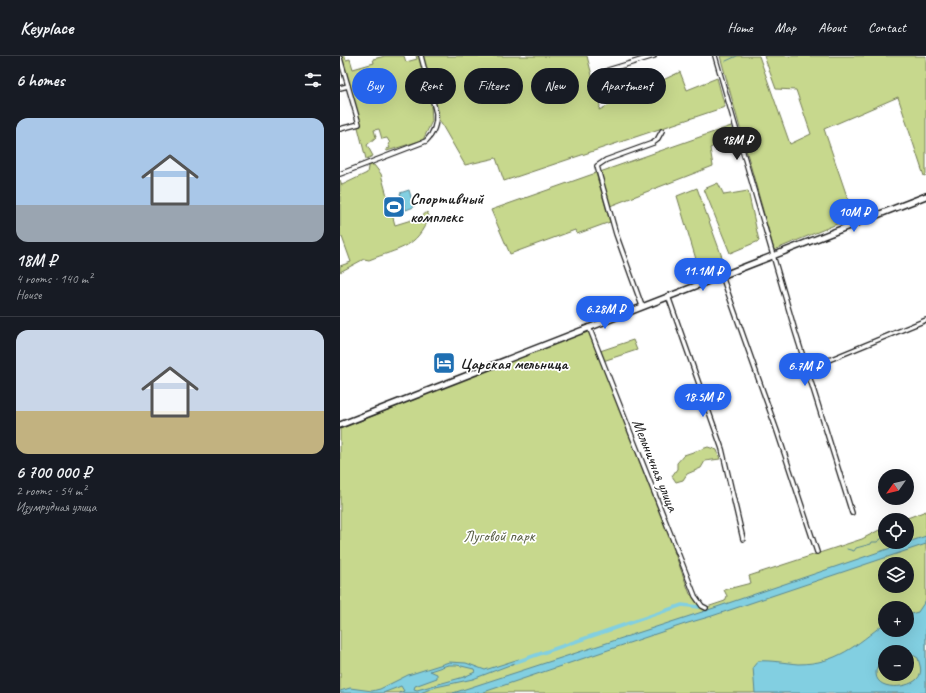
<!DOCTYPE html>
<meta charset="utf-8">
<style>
:root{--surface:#171b24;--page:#20242c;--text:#f1f3f6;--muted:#9ea1a6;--line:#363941;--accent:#2563eb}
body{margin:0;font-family:Caveat,sans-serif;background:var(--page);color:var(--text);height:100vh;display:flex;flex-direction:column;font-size:15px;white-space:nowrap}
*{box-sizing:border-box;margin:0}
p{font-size:13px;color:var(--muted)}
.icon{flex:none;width:22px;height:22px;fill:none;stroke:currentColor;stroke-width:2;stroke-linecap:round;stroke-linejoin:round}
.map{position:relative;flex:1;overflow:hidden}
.sheet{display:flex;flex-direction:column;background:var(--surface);width:340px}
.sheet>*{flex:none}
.banner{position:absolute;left:12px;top:12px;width:380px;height:36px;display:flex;gap:8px}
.needle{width:26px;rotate:236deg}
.buttons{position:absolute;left:538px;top:413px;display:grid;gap:8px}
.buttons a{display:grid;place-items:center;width:36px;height:36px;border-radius:50%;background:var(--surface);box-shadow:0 4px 16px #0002;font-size:20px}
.price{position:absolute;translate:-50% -34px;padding:0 9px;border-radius:14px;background:var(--accent);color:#fff;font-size:13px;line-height:26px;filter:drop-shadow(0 1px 2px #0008)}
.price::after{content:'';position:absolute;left:50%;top:24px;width:12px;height:9px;margin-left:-6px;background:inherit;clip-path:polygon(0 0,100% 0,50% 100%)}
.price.selected{background:#222;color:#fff}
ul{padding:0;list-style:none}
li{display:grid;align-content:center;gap:8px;height:212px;padding:0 16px}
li+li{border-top:1px solid var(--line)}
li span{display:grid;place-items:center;height:124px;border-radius:12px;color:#555}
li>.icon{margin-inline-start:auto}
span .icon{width:72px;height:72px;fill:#fffc;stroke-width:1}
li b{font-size:17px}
h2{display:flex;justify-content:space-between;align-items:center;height:48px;padding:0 16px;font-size:17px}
.chip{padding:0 14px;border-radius:18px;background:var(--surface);box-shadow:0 4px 16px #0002;font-size:14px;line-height:36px}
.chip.selected{background:var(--accent);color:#fff}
header{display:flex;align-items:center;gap:24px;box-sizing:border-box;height:56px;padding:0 20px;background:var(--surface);border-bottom:1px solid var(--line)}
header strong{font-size:19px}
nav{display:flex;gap:22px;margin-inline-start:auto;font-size:14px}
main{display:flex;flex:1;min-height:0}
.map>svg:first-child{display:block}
</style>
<header>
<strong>Keyplace</strong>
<nav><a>Home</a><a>Map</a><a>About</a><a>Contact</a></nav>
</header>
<main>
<section class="sheet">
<h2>6 homes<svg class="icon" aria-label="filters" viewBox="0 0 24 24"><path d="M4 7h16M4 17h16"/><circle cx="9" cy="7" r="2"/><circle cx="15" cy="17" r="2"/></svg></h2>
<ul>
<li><span style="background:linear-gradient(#a9c7e8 70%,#9aa5b1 0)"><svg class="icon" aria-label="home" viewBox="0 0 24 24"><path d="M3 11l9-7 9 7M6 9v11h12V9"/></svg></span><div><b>18M ₽</b><p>4 rooms · 140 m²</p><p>House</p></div></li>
<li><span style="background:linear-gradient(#c9d6e8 65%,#c2b280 0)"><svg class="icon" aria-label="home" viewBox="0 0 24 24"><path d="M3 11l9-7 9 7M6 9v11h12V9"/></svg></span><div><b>6 700 000 ₽</b><p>2 rooms · 54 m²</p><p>Изумрудная улица</p></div></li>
</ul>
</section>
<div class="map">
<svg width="586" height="637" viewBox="0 0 586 637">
<rect width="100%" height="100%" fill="#fff"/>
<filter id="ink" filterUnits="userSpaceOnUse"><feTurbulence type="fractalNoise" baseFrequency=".025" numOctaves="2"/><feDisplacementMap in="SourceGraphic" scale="8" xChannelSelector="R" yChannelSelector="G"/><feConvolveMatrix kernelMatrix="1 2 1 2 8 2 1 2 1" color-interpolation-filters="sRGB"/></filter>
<g filter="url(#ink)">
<!-- green -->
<g fill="#c7d88d" stroke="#727a54" fill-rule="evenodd">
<polygon points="0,0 5,0 6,4 10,3 13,13 34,7 33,3 45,0 64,0 66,6 77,3 76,0 247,0 260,50 259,54 340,16 347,34 377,22 385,51 164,125 156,102 125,109 91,50 92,65 83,84 47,95 46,93 50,92 48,88 50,87 47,82 42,83 39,73 34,74 36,81 27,89 33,100 26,103"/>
<polygon points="380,0 419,0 450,88 471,78 456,34 436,33 424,0 586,0 586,119 584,120 558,41 484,73 514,161 434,194"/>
<polygon points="391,70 395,80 370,92 373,110 270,150 260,116"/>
<path d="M31,109H34L41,118L55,169L81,161L87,156L89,160C77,193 59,192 29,204L24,203L0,216V210L11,206L2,181H0V124L2,129L27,117L28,111Z"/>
<polygon points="256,117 270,166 237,178 235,174 170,198 151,154"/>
<polygon points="378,127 384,139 408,135 419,185 390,197 364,133"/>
<polygon points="357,132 382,201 358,210 337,140"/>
<path d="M248,274L336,494L334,495L350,538L367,551L385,545L387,540L384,534L411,527L409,520L522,483L545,471V486H567V464H562L586,455V637H0V373ZM545,508H567V530H545ZM545,552H567V574H545ZM545,596H567V618H545Z"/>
<polygon points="293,284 297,294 263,305 260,295"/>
<polygon points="368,391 377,394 380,403 365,405 361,412 347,418 343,424 336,426 332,420 337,413 337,407 344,399"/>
</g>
<!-- water -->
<g fill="#82cfe1" stroke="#598792" fill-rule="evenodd">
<polygon points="69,134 74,151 66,154 60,137"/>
<polygon points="586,480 586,488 372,560 348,567 141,637 113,637 362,556"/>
<path d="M586,544V637H415L413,611L418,605C431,604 445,607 458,608C497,608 516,589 545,567V574H567V559L578,556ZM566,595L578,602C579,607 582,613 580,618C577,632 537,637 536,618C535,609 544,603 545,596Z"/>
<path d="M179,603L180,605L133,623L96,631L80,637H59L64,635L61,630L43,637H0V635L10,632L32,635L40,633L68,619L109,606L126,607L145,614ZM108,609H117L134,613L135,616L124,621L77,634L74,633L75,630L97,622V618L90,615Z"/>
</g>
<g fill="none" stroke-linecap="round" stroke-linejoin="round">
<!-- stream -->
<g stroke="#598792" stroke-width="1">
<polyline points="386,5 397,0"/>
<polyline points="507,493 514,495 516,492 531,488 532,486 537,486 545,480"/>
</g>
<!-- canal -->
<polyline stroke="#82cfe1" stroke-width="3.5" points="176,606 342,549 359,551"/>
<!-- street casing -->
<g stroke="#1c1c1c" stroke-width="6">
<g id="street">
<polyline points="375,0 455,275 512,457"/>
<polyline points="0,2 19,68 0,73"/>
<polyline points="272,28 268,14 314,0"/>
<polyline points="0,32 8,30"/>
<path d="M0,118L86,85C94,77 97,68 96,57L81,0"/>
<polyline points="382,220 437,375 477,496"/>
<polyline points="328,240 382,393 403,483"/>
<polyline points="302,250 276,178 257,110 266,104 313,87 317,84 322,75"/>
<polyline points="249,271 355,540 362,550 366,552"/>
<polyline points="467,313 586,264"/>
</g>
</g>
<!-- secondary casing -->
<g stroke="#1c1c1c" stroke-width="8">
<polyline id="secondary" points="0,369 586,140"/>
</g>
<!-- street -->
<use href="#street" stroke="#fff" stroke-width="3.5"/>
<!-- secondary -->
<use href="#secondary" stroke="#fff" stroke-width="5"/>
</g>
</g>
<!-- icons -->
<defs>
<g id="stadium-square" transform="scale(1.15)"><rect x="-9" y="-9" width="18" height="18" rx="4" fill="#1f6fb2" stroke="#fff"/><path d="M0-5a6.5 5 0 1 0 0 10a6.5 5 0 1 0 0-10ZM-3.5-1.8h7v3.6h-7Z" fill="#fff"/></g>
<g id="hotel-square" transform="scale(1.15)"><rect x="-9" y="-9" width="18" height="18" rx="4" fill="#1f6fb2" stroke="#fff"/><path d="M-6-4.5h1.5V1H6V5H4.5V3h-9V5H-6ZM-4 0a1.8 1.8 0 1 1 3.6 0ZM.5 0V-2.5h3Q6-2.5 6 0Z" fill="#fff"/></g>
</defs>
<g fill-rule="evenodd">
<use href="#stadium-square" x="54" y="151"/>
<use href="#hotel-square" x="104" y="307"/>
</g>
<g text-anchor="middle" stroke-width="3.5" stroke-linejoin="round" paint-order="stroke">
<!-- poi labels -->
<g font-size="16" font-weight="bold" fill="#1c1c1c" stroke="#fff" text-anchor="start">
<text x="70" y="148">Спортивный<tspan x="70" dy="18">комплекс</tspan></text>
<text x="120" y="313">Царская мельница</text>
</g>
<!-- street labels -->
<g font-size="16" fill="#1c1c1c" stroke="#fff">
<text transform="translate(316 409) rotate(68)" y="6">Мельничная улица</text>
</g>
<!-- park labels -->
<g font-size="16" fill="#585e44" stroke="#fff">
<text x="159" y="485">Луговой парк</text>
</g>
</g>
</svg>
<div class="buttons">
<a><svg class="needle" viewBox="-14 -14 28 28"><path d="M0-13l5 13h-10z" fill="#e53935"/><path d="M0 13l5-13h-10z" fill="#9ea1a6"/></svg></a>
<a><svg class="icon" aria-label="locate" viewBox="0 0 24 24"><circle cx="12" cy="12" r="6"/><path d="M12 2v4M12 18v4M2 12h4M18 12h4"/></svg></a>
<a><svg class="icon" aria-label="layers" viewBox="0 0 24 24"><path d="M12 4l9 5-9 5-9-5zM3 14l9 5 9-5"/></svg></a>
<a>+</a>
<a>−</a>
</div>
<b class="price selected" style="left:397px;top:105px">18M ₽</b>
<b class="price" style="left:514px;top:177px">10M ₽</b>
<b class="price" style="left:363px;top:236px">11.1M ₽</b>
<b class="price" style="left:265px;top:274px">6.28M ₽</b>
<b class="price" style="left:465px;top:331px">6.7M ₽</b>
<b class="price" style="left:363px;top:362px">18.5M ₽</b>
<div class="banner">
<a class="chip selected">Buy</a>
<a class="chip">Rent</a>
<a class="chip">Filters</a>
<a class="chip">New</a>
<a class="chip">Apartment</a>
</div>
</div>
</main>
